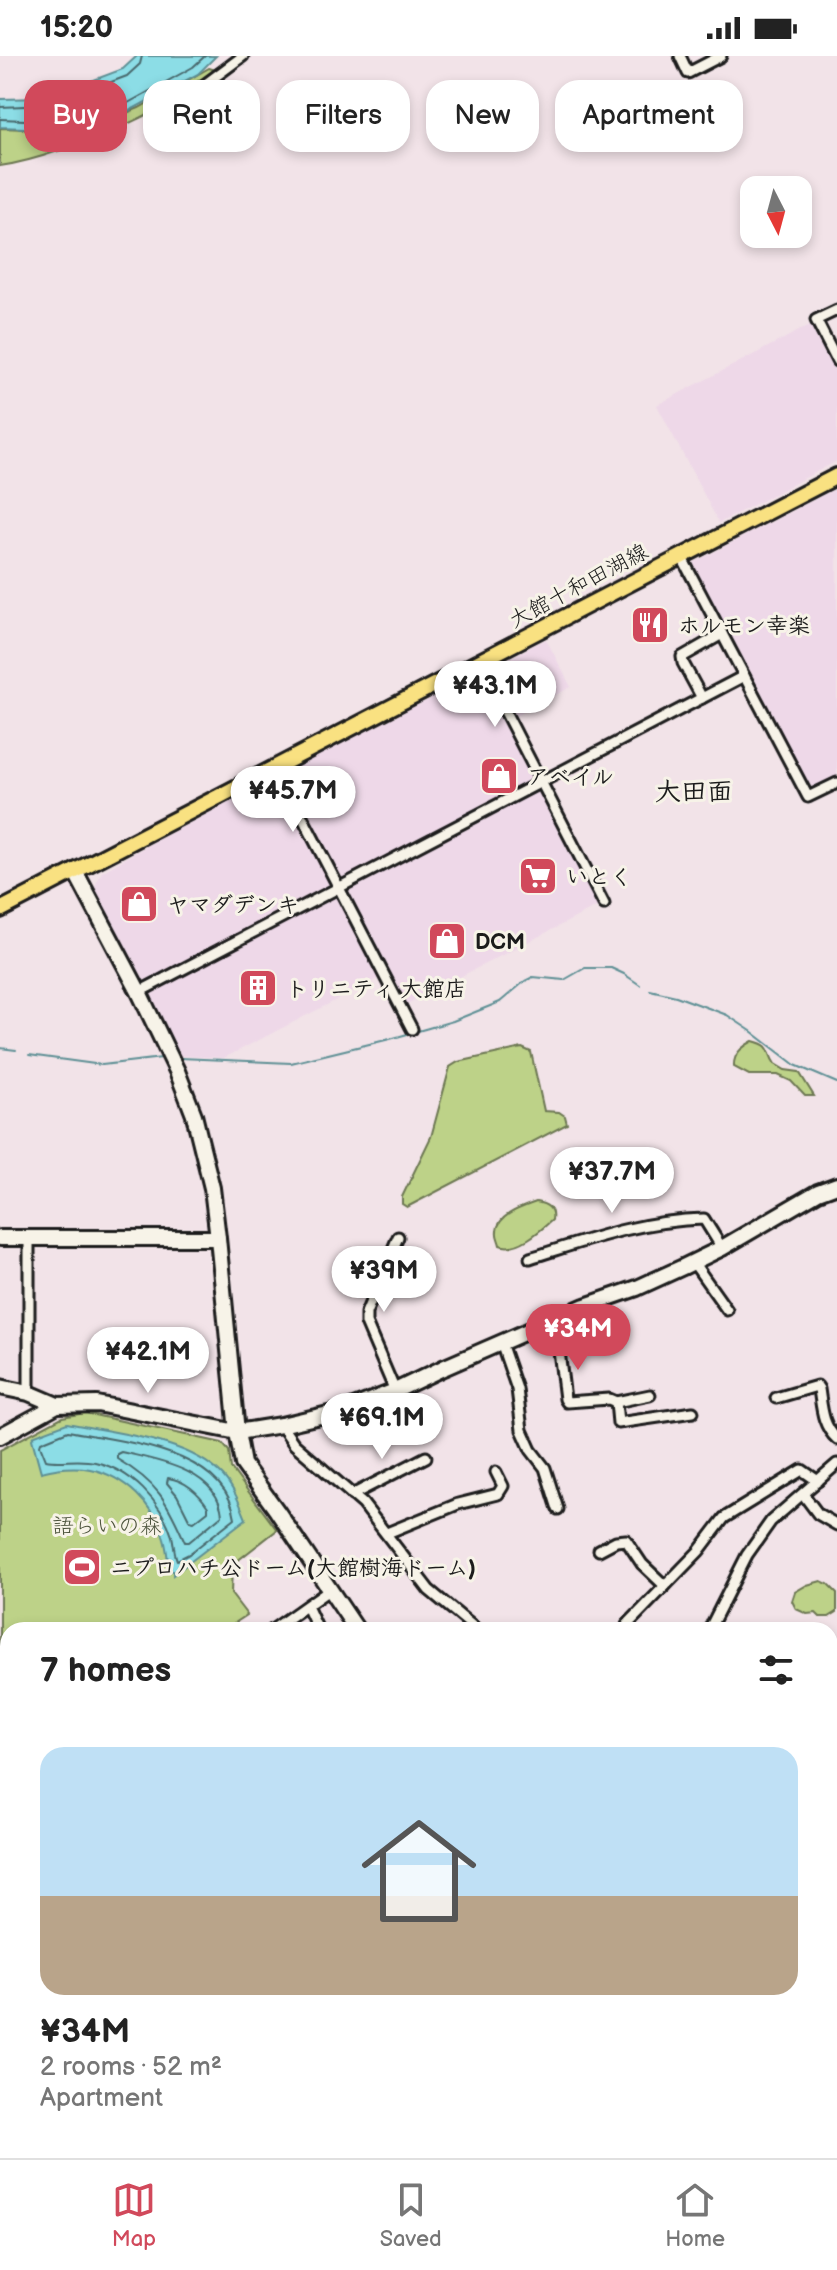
<!DOCTYPE html>
<meta charset="utf-8">
<style>
:root{--surface:#fff;--page:#f6f6f6;--text:#222;--muted:#767676;--line:#e0e0e0;--accent:#d1495b}
body{margin:0;font-family:"Balsamiq Sans","Klee One",sans-serif;background:var(--page);color:var(--text);height:100vh;display:flex;flex-direction:column;font-size:30px;white-space:nowrap}
*{box-sizing:border-box;margin:0}
p{font-size:26px;color:var(--muted)}
.icon{flex:none;width:44px;height:44px;fill:none;stroke:currentColor;stroke-width:2;stroke-linecap:round;stroke-linejoin:round}
.map{position:relative;flex:1;overflow:hidden}
.details{position:absolute;left:0px;top:1566px;width:838px;height:536px;display:flex;flex-direction:column;background:var(--surface);border-radius:24px 24px 0 0;box-shadow:0 4px 12px #0003}
.details>*{flex:none}
.guide{position:absolute;left:24px;top:24px;width:790px;height:72px;display:flex;gap:16px}
.needle{width:52px;rotate:174deg}
.tools{position:absolute;left:740px;top:120px;display:grid;gap:16px}
.tools a{display:grid;place-items:center;width:72px;height:72px;border-radius:16px;background:var(--surface);box-shadow:0 4px 12px #0003;font-size:40px}
.price{position:absolute;translate:-50% -68px;padding:0 18px;border-radius:28px;background:#fff;color:#222;font-size:26px;line-height:52px;filter:drop-shadow(0 2px 4px #0008)}
.price::after{content:'';position:absolute;left:50%;top:48px;width:24px;height:18px;margin-left:-12px;background:inherit;clip-path:polygon(0 0,100% 0,50% 100%)}
.price.on{background:var(--accent);color:#fff}
ul{padding:0;list-style:none}
li{display:grid;align-content:center;gap:16px;height:424px;padding:0 40px}
li+li{border-top:2px solid var(--line)}
li span{display:grid;place-items:center;height:248px;border-radius:24px;color:#555}
li>.icon{margin-inline-start:auto}
span .icon{width:144px;height:144px;fill:#fffc;stroke-width:1}
li b{font-size:34px}
h2{display:flex;justify-content:space-between;align-items:center;height:96px;padding:0 40px;font-size:34px}
.chip{padding:0 28px;border-radius:24px;background:var(--surface);box-shadow:0 4px 12px #0003;font-size:28px;line-height:72px}
.chip.on{background:var(--accent);color:#fff}
.status{display:flex;justify-content:space-between;align-items:center;height:56px;padding:0 40px;background:var(--surface);direction:ltr}
.status svg{height:22px;fill:currentColor}
.menu{display:flex;justify-content:space-around;align-items:center;height:112px;border-top:2px solid var(--line);background:var(--surface);font-size:22px;color:var(--muted)}
.menu a{display:grid;justify-items:center;gap:4px}
.menu .on{color:var(--accent)}
.map>svg:first-child{display:block}
</style>
<div class="status"><b>15:20</b><svg viewBox="0 0 49 12"><path d="M0 12V9h3v3zM5 12V6h3v6zM10 12V3h3v9zM15 12V0h3v12zM26 1h20v11H26zM47 4h2v5h-2z"/></svg></div>
<div class="map">
<svg width="837" height="2102" viewBox="0 0 837 2102">
<rect width="100%" height="100%" fill="#f2e3e8"/>
<filter id="ink" filterUnits="userSpaceOnUse"><feTurbulence type="fractalNoise" baseFrequency=".0125" numOctaves="2"/><feDisplacementMap in="SourceGraphic" scale="16" xChannelSelector="R" yChannelSelector="G"/><feConvolveMatrix kernelMatrix="1 2 1 2 8 2 1 2 1" color-interpolation-filters="sRGB"/></filter>
<g filter="url(#ink)">
<!-- built -->
<g fill="#eed8e8">
<polygon points="814,267 837,311 837,405 719,467 657,349"/>
<polygon points="837,432 837,724 815,736 806,733 693,507"/>
<polygon points="546,583 571,631 512,662 487,614"/>
<polygon points="480,617 536,726 342,825 339,824 283,718"/>
<polygon points="278,721 333,829 186,906 158,920 142,925 94,832 102,816 150,788"/>
<polygon points="539,730 600,849 403,950 342,832"/>
<polygon points="337,835 380,920 377,923 224,1002 181,1000 149,938 165,926"/>
</g>
<!-- green -->
<g fill="#bdd288" stroke="#6c7752" stroke-width="2">
<path d="M209,12L216,14L213,19C166,52 116,76 61,94C41,101 21,107 0,110V72L26,73L103,66L139,52Z"/>
<path d="M753,985C773,990 766,995 775,1008L785,1014L799,1016L814,1040H805L791,1025L778,1019H749L734,1011C733,998 742,991 753,985Z"/>
<polygon points="522,992 531,996 544,1055 559,1056 565,1060 567,1068 407,1151 402,1148 402,1141 431,1081 450,1011 458,1006"/>
<path d="M536,1146C547,1148 554,1152 552,1164C540,1175 517,1196 500,1189C499,1184 496,1180 497,1175C498,1158 523,1151 536,1146Z"/>
<polygon points="85,1357 222,1387 229,1395 231,1412 277,1474 232,1509 231,1538 247,1559 224,1574 8,1574 8,1719 0,1724 0,1394 62,1361"/>
<polygon points="821,1525 828,1528 837,1537 837,1556 829,1561 820,1561 816,1557 807,1558 796,1553 792,1545 795,1536 807,1529"/>
<polygon points="3,1725 8,1729 8,1832 0,1834 0,1726"/>
</g>
<!-- water -->
<g fill="#8cdde6" stroke="#5f9095" stroke-width="2">
<polygon points="137,0 216,0 198,18 131,54 100,66 25,72 0,71 0,43 46,42 123,13"/>
<path d="M67,1367C114,1377 189,1383 223,1420C234,1432 240,1448 246,1463L173,1519V1515L169,1514C168,1504 167,1493 164,1483C155,1450 125,1420 90,1413C74,1410 57,1412 41,1416L32,1383L35,1379Z"/>
</g>
<g fill="none" stroke-linecap="round" stroke-linejoin="round">
<!-- shore -->
<g stroke="#49696d" stroke-width="2">
<polyline points="0,51 50,49 127,20 140,8 142,0"/>
<polyline points="0,63 25,64 99,58 128,47 193,11 205,0"/>
<path d="M68,1375C122,1386 225,1393 235,1462L189,1498L177,1504C174,1497 174,1488 172,1480C161,1445 131,1414 95,1406C78,1402 61,1407 46,1404L40,1389L41,1386Z"/>
<path d="M121,1396C156,1404 218,1414 222,1459L189,1486H185C167,1445 158,1427 117,1403V1398Z"/>
<path d="M168,1422C185,1424 199,1437 208,1451V1455L194,1466L190,1465L177,1439L167,1427Z"/>
</g>
<!-- stream -->
<g stroke="#5f9095" stroke-width="2">
<polyline points="650,934 676,940 727,959 751,975 795,1009 837,1027"/>
<polyline points="0,992 16,994"/>
<polyline points="29,999 102,1009 162,1002"/>
<polyline points="180,1002 291,1007 390,983 453,965 500,946 525,925 533,921 564,924 585,912 611,912 624,918 640,929"/>
</g>
<!-- street casing -->
<g stroke="#1c1c1c" stroke-width="15">
<g id="street">
<polyline points="680,0 688,17 721,0"/>
<polyline points="188,41 243,0"/>
<polyline points="837,254 816,264 837,305"/>
<polyline points="681,500 808,741 837,727"/>
<polyline points="479,605 604,848"/>
<polyline points="702,642 683,607 682,601 722,578"/>
<polyline points="277,712 412,973"/>
<polyline points="139,936 744,620"/>
<path d="M530,1202C591,1183 639,1165 704,1163L722,1192"/>
<polyline points="693,1206 727,1254"/>
<polyline points="591,1247 595,1289"/>
<polyline points="555,1263 565,1343 567,1346 609,1343 616,1346"/>
<polyline points="501,1287 517,1333 522,1374 531,1394 545,1412 558,1453"/>
<polyline points="395,1335 366,1267 366,1257 398,1181"/>
<polyline points="29,1337 29,1182"/>
<polyline points="650,1339 616,1346 618,1367 693,1356"/>
<path d="M776,1342L817,1330L819,1333C822,1352 822,1369 837,1383"/>
<polyline points="281,1369 294,1388 363,1448 429,1534 477,1574"/>
<polyline points="803,1438 818,1458 837,1469"/>
<polyline points="352,1439 426,1401"/>
<polyline points="387,1477 458,1448 498,1438 503,1430 496,1416"/>
<polyline points="599,1494 616,1485 626,1484 642,1508 665,1530"/>
<polyline points="307,1550 318,1574"/>
<polyline points="272,1574 330,1533"/>
<polyline points="627,1574 627,1569 699,1495 724,1462 802,1414 818,1425"/>
<polyline points="709,1574 747,1499 771,1465 837,1408"/>
<polyline points="0,1839 8,1837"/>
<polyline points="830,1864 837,1862"/>
<polyline points="8,1877 8,1879"/>
<polyline points="2,1935 8,1947"/>
<polyline points="0,2019 5,2029 8,2027"/>
<polyline points="830,2039 837,2036"/>
<polyline points="735,2094 742,2102"/>
<polyline points="787,2094 800,2102"/>
<polyline points="52,2102 63,2094"/>
<polyline points="723,2102 723,2094"/>
</g>
</g>
<!-- secondary casing -->
<g stroke="#1c1c1c" stroke-width="20">
<g id="secondary">
<polyline points="75,815 139,936 177,1015 194,1059 212,1132 218,1182 237,1376 243,1408 277,1455 357,1574"/>
<polyline points="0,1182 218,1182"/>
<polyline points="0,1331 29,1337 57,1349"/>
<polyline points="0,1380 57,1349 97,1348 237,1376 281,1369 346,1354 395,1335 443,1312 585,1250 637,1232 683,1211 722,1192 818,1136 837,1129"/>
</g>
</g>
<!-- primary casing -->
<g stroke="#1c1c1c" stroke-width="20">
<polyline id="primary" points="0,854 837,420"/>
</g>
<!-- street -->
<use href="#street" stroke="#f7f3e8" stroke-width="9"/>
<!-- secondary -->
<use href="#secondary" stroke="#f7f3e8" stroke-width="14"/>
<!-- primary -->
<use href="#primary" stroke="#f9e181" stroke-width="14"/>
</g>
</g>
<!-- icons -->
<defs>
<g id="restaurant-square" transform="scale(2)"><rect x="-9" y="-9" width="18" height="18" rx="4" fill="#d1495b" stroke="#f7f3e8"/><path d="M-5-6h1v4h1v-4h1v4h1v-4h1v5L-1.5 .5V6h-2V.5L-5-1ZM5-6V6H3V1.5H1.5Q1.5-4 5-6Z" fill="#fff"/></g>
<g id="shop-square" transform="scale(2)"><rect x="-9" y="-9" width="18" height="18" rx="4" fill="#d1495b" stroke="#f7f3e8"/><path d="M-5-2.5h2.3a2.7 3.5 0 0 1 5.4 0H5L5.5 6h-11ZM-1.5-2.5h3a1.5 2.3 0 0 0-3 0Z" fill="#fff"/></g>
<g id="supermarket-square" transform="scale(2)"><rect x="-9" y="-9" width="18" height="18" rx="4" fill="#d1495b" stroke="#f7f3e8"/><path d="M-6-5.5h2.5l.6 2H6L4.5 2H-2.5L-4.4-4H-6ZM-1.5 3.2a1.3 1.3 0 1 0 .1 0ZM3 3.2a1.3 1.3 0 1 0 .1 0Z" fill="#fff"/></g>
<g id="building-square" transform="scale(2)"><rect x="-9" y="-9" width="18" height="18" rx="4" fill="#d1495b" stroke="#f7f3e8"/><path d="M-4-6H4V6H1V3H-1V6H-4ZM-2.5-4.3h1.7v1.8h-1.7ZM.8-4.3h1.7v1.8H.8ZM-2.5-1h1.7V.8h-1.7ZM.8-1h1.7V.8H.8Z" fill="#fff"/></g>
<g id="stadium-square" transform="scale(2)"><rect x="-9" y="-9" width="18" height="18" rx="4" fill="#d1495b" stroke="#f7f3e8"/><path d="M0-5a6.5 5 0 1 0 0 10a6.5 5 0 1 0 0-10ZM-3.5-1.8h7v3.6h-7Z" fill="#fff"/></g>
</defs>
<g fill-rule="evenodd">
<use href="#restaurant-square" x="650" y="569"/>
<use href="#shop-square" x="499" y="720"/>
<use href="#supermarket-square" x="538" y="820"/>
<use href="#shop-square" x="139" y="848"/>
<use href="#shop-square" x="447" y="885"/>
<use href="#building-square" x="258" y="932"/>
<use href="#stadium-square" x="82" y="1511"/>
</g>
<g text-anchor="middle" stroke-width="6" stroke-linejoin="round" paint-order="stroke">
<!-- street labels -->
<g font-size="22" fill="#1c1c1c" stroke="#f7f3e8">
<text transform="translate(578 529) rotate(-28)" y="8">大館十和田湖線</text>
</g>
<!-- poi labels -->
<g font-size="22" font-weight="bold" fill="#1c1c1c" stroke="#f7f3e8" text-anchor="start">
<text x="678" y="577">ホルモン幸楽</text>
<text x="527" y="728">アベイル</text>
<text x="566" y="828">いとく</text>
<text x="167" y="856">ヤマダデンキ</text>
<text x="475" y="893">DCM</text>
<text x="286" y="940">トリニティ 大館店</text>
<text x="110" y="1519">ニプロハチ公ドーム(大館樹海ドーム)</text>
</g>
<!-- park labels -->
<g font-size="22" fill="#4c533c" stroke="#f7f3e8">
<text x="107" y="1477">語らいの森</text>
</g>
<!-- quarter labels -->
<g font-size="26" font-weight="bold" fill="#1c1c1c" stroke="#f7f3e8">
<text x="694" y="744">大田面</text>
</g>
</g>
</svg>
<div class="tools">
<a><svg class="needle" viewBox="-14 -14 28 28"><path d="M0-13l5 13h-10z" fill="#e53935"/><path d="M0 13l5-13h-10z" fill="#767676"/></svg></a>
</div>
<b class="price" style="left:495px;top:673px">¥43.1M</b>
<b class="price" style="left:293px;top:778px">¥45.7M</b>
<b class="price" style="left:612px;top:1159px">¥37.7M</b>
<b class="price" style="left:384px;top:1258px">¥39M</b>
<b class="price on" style="left:578px;top:1316px">¥34M</b>
<b class="price" style="left:148px;top:1339px">¥42.1M</b>
<b class="price" style="left:382px;top:1405px">¥69.1M</b>
<div class="guide">
<a class="chip on">Buy</a>
<a class="chip">Rent</a>
<a class="chip">Filters</a>
<a class="chip">New</a>
<a class="chip">Apartment</a>
</div>
<section class="details">
<h2>7 homes<svg class="icon" aria-label="filters" viewBox="0 0 24 24"><path d="M4 7h16M4 17h16"/><circle cx="9" cy="7" r="2"/><circle cx="15" cy="17" r="2"/></svg></h2>
<ul>
<li><span style="background:linear-gradient(#bfe0f5 60%,#b9a48a 0)"><svg class="icon" aria-label="home" viewBox="0 0 24 24"><path d="M3 11l9-7 9 7M6 9v11h12V9"/></svg></span><div><b>¥34M</b><p>2 rooms · 52 m²</p><p>Apartment</p></div></li>
</ul>
</section>
</div>
<nav class="menu">
<a class="on"><svg class="icon" aria-label="map" viewBox="0 0 24 24"><path d="M3 6l6-2 6 2 6-2v14l-6 2-6-2-6 2zM9 4v14M15 6v14"/></svg>Map</a>
<a><svg class="icon" aria-label="saved" viewBox="0 0 24 24"><path d="M7 4h10v16l-5-4-5 4z"/></svg>Saved</a>
<a><svg class="icon" aria-label="home" viewBox="0 0 24 24"><path d="M3 11l9-7 9 7M6 9v11h12V9"/></svg>Home</a>
</nav>
